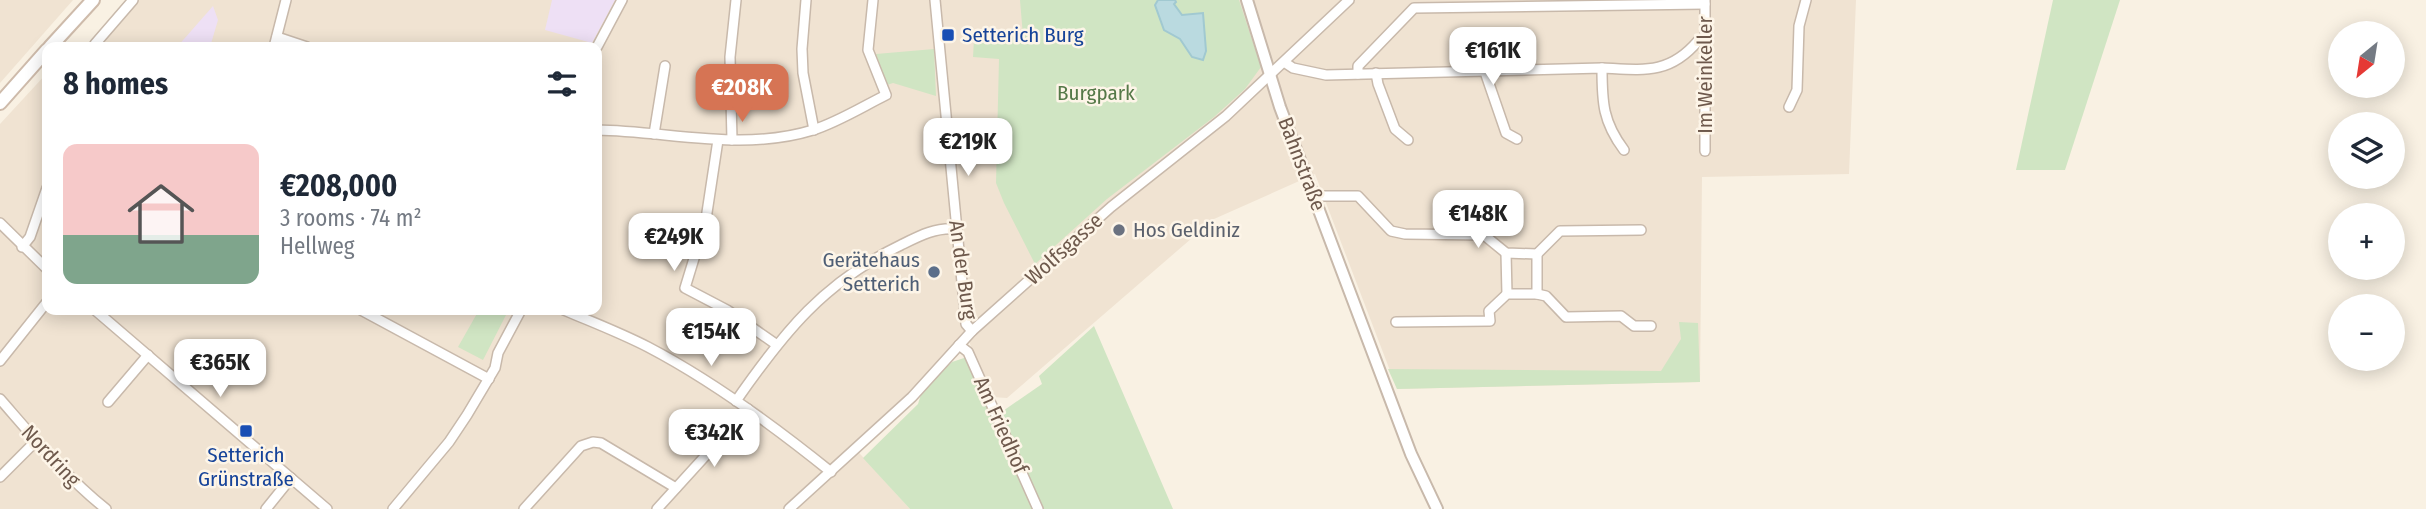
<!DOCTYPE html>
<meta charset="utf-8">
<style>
:root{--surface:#fff;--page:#f2f2f3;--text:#1f2937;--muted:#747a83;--line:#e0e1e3;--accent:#d67454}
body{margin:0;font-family:"Fira Sans Condensed",sans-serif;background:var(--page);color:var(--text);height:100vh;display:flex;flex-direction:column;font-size:26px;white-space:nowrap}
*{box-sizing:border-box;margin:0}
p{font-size:23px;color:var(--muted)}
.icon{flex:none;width:38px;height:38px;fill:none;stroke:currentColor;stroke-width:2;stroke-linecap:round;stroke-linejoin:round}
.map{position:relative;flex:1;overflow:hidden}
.sheet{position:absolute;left:42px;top:42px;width:560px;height:273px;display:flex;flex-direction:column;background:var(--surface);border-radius:14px;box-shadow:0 4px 18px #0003}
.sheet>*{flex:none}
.needle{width:46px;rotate:210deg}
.fabs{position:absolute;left:2328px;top:21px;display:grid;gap:14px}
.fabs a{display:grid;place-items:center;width:77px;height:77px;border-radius:50%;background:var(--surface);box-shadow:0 4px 18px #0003;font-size:35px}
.price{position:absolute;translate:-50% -60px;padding:0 16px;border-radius:14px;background:#fff;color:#222;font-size:23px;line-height:46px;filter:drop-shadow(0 2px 4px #0008)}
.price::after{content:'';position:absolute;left:50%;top:42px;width:21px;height:16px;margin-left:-10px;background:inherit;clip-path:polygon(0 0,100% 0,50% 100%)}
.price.on{background:var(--accent);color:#fff}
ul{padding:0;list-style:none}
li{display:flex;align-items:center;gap:21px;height:175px;padding:0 21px}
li+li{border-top:2px solid var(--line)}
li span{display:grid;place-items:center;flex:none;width:196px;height:140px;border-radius:14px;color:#555}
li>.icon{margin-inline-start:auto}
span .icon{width:84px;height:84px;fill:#fffc;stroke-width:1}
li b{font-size:30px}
h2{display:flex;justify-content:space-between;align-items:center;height:84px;padding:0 21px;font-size:30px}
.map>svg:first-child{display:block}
</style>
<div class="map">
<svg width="2426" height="509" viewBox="0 0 2426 509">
<rect width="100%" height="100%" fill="#f9f1e3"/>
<!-- residential -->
<g fill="#f0e3d2">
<polygon points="0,0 73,0 0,83"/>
<polygon points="139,0 1856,0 1849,174 1702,177 1700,382 1397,389 1315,174 1214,219 1007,398 992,397 970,344 968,333 925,381 852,445 910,509 0,509 0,124 47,73 47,310 597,310 597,47 98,47"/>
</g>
<!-- education -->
<g fill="#eee0f5">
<polygon points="552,0 615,0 592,43 545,30"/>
<polygon points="213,6 218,20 210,47 177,47"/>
</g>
<!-- green -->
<g fill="#d0e5c3">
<polygon points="1020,0 1239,0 1261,67 1245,89 1214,117 1107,199 1035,264 1004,203 996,183 999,59 973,57 974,39 1023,36"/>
<polygon points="2053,0 2120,0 2065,170 2016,170"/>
<polygon points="934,49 936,96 893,83 887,85 876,54"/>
<polygon points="479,310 495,310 506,315 483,360 458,347"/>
<polygon points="1679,322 1698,323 1700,382 1397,389 1388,369 1661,371 1681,339"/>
<polygon points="1094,326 1173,509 1042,509 1000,413 1042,384 1039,376"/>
<polygon points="967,357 1033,509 910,509 863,458 918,404 922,391 952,362"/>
</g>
<!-- water -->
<polygon fill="#badae0" stroke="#a1c9d1" stroke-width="2" points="1158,0 1175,0 1176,2 1174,4 1182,15 1203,13 1206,51 1203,60 1192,57 1180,39 1164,30 1155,5"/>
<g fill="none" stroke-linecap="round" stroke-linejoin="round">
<!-- minor casing -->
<g stroke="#c8b9ab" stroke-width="12">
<g id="minor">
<polyline points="806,0 802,49 803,73 814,130"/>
<polyline points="935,0 966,324 972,331"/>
<polyline points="277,37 307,47"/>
<polyline points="98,47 95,44 133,0"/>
<polyline points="274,47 286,0"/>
<polyline points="597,47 622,0"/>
<path d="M1284,62L1293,68L1326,75L1602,68C1643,70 1669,75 1698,41L1706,42"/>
<path d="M1602,68C1602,103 1603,122 1624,150"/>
<polyline points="1485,72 1506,133 1517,139"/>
<polyline points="1376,73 1378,84 1395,129 1408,140"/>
<polyline points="1358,74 1358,66 1414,8 1705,4"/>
<polyline points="1789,107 1797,90 1799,26 1806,0"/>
<path d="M597,130C668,131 742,152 813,130C838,122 862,107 886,95L868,50L873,0"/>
<polyline points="654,134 665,66"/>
<polyline points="718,140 706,219 685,288 727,310 777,345"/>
<polyline points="732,140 730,57 736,0"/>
<polyline points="1705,151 1705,0"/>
<polyline points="1314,196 1358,196 1391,231 1405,234 1484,235 1506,253 1537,254 1560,231 1641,230"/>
<polyline points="0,223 47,269"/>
<polyline points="22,247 30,237 47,188"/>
<polyline points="1506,253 1507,294"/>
<polyline points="1537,254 1537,294"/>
<polyline points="95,310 327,509"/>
<polyline points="361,310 489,379"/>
<path d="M564,310C592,322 621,333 648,347C713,381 774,426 831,472"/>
<polyline points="1396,322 1490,321 1489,311 1507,294 1537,294 1546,296 1566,317 1621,316 1634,326 1651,326"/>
<polyline points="959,345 968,352 1038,509"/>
<polyline points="0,361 47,302"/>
<path d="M0,399C34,438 66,477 106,509"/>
<path d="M736,401C784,332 824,282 901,245C919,236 936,227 956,229"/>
<polyline points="108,402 148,355"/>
<polyline points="0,477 36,441"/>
<polyline points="266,509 291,478"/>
<polyline points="393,509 449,442 467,415 495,368 498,353 521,310"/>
<polyline points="524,509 581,446 593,442 601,443 676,488"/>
<polyline points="657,509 748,409"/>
<polyline points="789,509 912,397 972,331 1111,207 1226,116 1349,0"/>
</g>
</g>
<!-- tertiary casing -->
<g stroke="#c8b9ab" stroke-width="14">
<polyline id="tertiary" points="1247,0 1280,107 1411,454 1437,509"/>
</g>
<!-- secondary casing -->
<g stroke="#cebbab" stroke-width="16">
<g id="secondary">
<polyline points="50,47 93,0"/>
<polyline points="0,103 47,50"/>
</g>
</g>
<!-- minor -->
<use href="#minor" stroke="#fff" stroke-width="9"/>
<!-- tertiary -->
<use href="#tertiary" stroke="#fff" stroke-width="10"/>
<!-- secondary -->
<use href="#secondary" stroke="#fff" stroke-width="12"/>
</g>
<!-- markers -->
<g fill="#1a4fb4" stroke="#fdf5e8" stroke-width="2.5">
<rect x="941" y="28" width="14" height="14" rx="3.5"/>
<rect x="239" y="424" width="14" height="14" rx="3.5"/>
</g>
<circle fill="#6b7280" stroke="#fdf5e8" stroke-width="2.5" cx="1119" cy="230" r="7"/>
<circle fill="#5c6f8a" stroke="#fdf5e8" stroke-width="2.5" cx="934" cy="272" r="7"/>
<g text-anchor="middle" stroke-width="5" stroke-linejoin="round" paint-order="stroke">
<!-- transit labels -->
<g font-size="21" fill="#164399" stroke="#fdf5e8" text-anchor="start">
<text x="962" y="42">Setterich Burg</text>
<text x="246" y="462" text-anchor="middle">Setterich<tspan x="246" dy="24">Grünstraße</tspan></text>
</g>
<!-- street labels -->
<g font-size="21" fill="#6e594c" stroke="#fdf5e8">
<text transform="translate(1705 75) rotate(-90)" y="7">Im Weinkeller</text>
<text transform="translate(1302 164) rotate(69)" y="7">Bahnstraße</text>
<text transform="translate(1064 249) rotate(-42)" y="7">Wolfsgasse</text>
<text transform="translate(963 270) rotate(82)" y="7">An der Burg</text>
<text transform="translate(1001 425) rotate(66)" y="7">Am Friedhof</text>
<text transform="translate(51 456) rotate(47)" y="7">Nordring</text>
</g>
<!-- park labels -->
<g font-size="21" fill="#557948" stroke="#fdf5e8">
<text x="1096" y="100">Burgpark</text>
</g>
<!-- worship labels -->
<g font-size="21" fill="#5b616d" stroke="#fdf5e8" text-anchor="start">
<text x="1133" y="237">Hos Geldiniz</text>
</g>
<!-- service labels -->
<g font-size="21" fill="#4e5e75" stroke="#fdf5e8" text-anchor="end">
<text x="920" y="267">Gerätehaus<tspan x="920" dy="24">Setterich</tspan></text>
</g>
</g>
</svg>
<div class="fabs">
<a><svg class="needle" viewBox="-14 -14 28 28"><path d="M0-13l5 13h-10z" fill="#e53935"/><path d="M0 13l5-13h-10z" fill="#747a83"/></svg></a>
<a><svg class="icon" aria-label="layers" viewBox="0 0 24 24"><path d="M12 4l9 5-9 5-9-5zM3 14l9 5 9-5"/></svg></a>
<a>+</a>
<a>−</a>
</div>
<b class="price" style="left:1493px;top:87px">€161K</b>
<b class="price on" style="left:742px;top:124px">€208K</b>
<b class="price" style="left:968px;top:178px">€219K</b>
<b class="price" style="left:1478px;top:250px">€148K</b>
<b class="price" style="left:674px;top:273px">€249K</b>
<b class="price" style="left:711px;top:368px">€154K</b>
<b class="price" style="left:220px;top:399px">€365K</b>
<b class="price" style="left:714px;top:469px">€342K</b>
<section class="sheet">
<h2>8 homes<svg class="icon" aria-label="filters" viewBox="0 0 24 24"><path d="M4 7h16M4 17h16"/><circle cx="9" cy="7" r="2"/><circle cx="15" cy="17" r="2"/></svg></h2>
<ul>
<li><span style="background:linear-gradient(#f6c9c9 65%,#7fa58c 0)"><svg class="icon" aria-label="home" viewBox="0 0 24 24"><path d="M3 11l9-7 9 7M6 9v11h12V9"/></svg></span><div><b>€208,000</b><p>3 rooms · 74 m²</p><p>Hellweg</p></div></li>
</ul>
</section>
</div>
